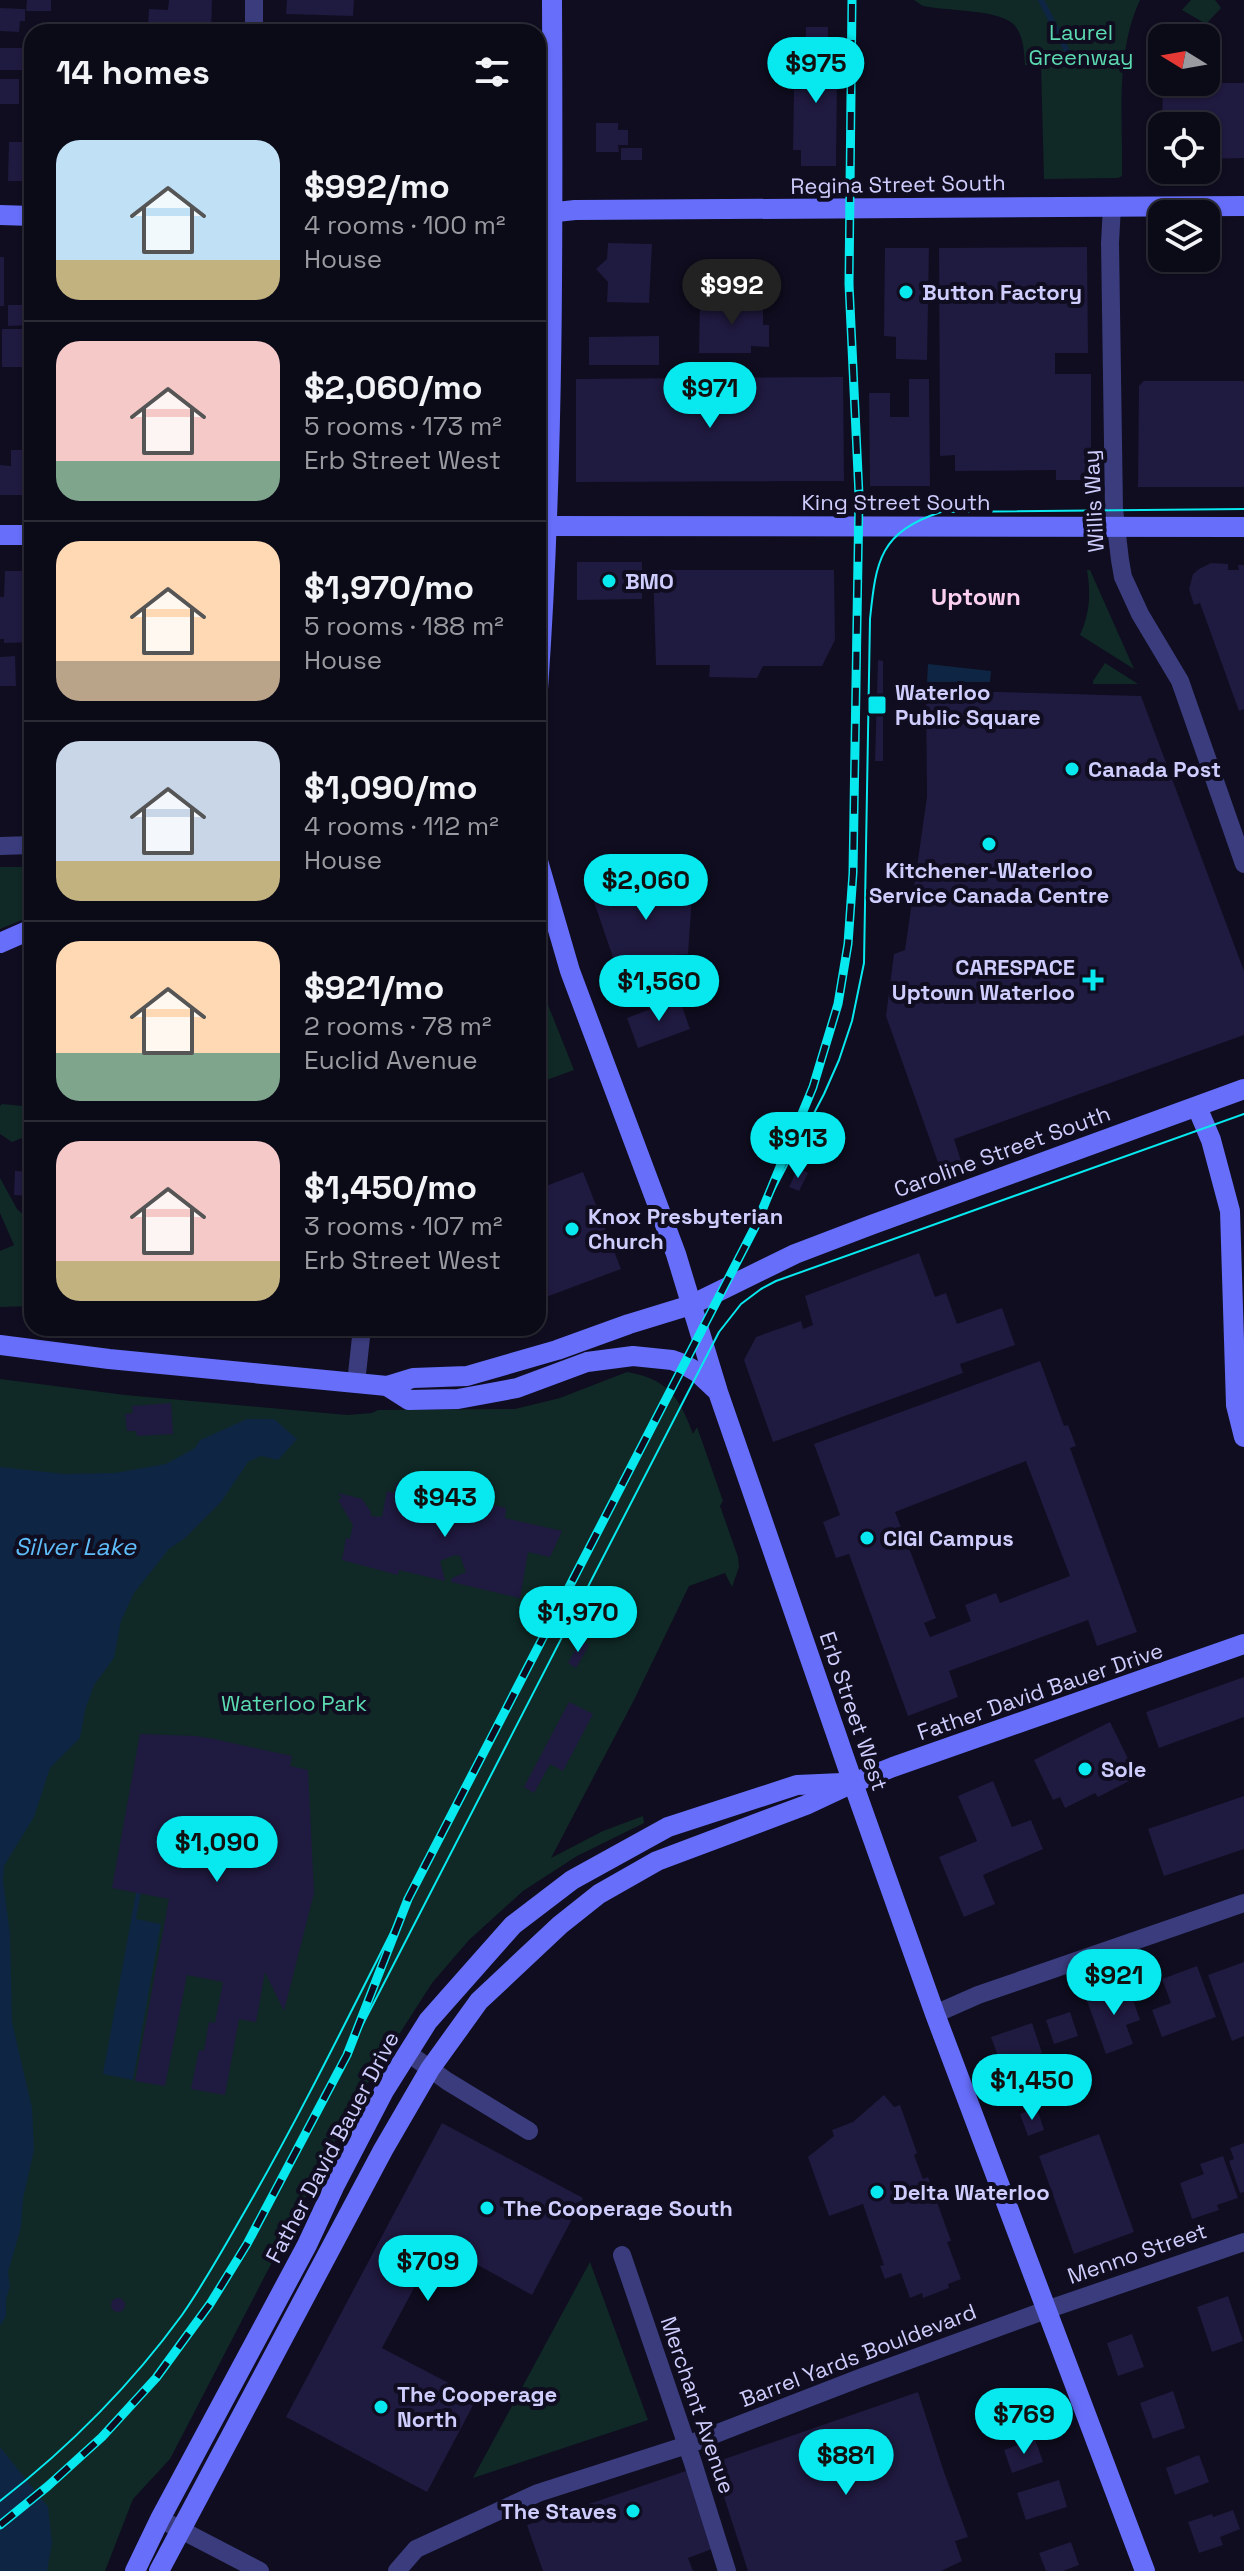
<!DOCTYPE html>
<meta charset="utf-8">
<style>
:root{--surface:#0b0a17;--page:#191824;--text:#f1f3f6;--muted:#9a9aa1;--line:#2b2b36;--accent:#08e9ef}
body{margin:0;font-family:"Space Grotesk",sans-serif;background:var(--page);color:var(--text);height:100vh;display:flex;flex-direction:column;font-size:30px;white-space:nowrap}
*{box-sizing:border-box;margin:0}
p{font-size:26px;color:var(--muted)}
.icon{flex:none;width:44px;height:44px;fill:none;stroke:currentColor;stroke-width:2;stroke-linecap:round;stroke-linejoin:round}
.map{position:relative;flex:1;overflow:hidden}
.drawer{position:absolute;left:24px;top:24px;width:522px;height:1312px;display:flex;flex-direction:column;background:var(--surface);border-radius:24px;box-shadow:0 2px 6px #0004,0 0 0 2px var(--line)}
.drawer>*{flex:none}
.needle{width:52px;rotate:281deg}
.fabs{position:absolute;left:1148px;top:24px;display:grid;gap:16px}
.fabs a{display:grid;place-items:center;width:72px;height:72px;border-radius:16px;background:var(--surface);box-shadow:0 2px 6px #0004,0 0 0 2px var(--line);font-size:40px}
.price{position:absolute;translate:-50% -68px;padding:0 18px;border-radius:28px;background:var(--accent);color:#111;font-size:26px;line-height:52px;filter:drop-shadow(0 2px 4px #0008)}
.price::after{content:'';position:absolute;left:50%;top:48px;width:24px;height:18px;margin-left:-12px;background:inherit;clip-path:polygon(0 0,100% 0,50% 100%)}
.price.current{background:#222;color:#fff}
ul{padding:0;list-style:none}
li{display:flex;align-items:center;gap:24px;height:200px;padding:0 32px}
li+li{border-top:2px solid var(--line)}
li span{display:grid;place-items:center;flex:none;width:224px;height:160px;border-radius:24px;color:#555}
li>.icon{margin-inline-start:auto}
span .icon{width:96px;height:96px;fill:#fffc;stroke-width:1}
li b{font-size:34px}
h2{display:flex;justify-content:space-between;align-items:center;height:96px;padding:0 32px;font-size:34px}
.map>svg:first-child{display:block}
</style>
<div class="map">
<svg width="1244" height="2571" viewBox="0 0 1244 2571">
<rect width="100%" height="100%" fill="#0f0d1f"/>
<!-- green -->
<g fill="#102926">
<path d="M914,0H1140C1115,54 1123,118 1122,176L1118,178L1044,179L1041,65H1025C1024,52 1024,33 1012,23C995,9 945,11 923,6Z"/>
<polygon points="1191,0 1215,0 1221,8 1206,24 1182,10"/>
<path d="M1087,570H1090L1134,669L1080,635C1090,613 1091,594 1087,570Z"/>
<polygon points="1105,663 1138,684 1093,684 1093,681"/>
<polygon points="0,867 32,867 32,916 0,929"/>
<polygon points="538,980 574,1070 538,1083"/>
<polygon points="2,1104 32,1107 32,1134 12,1142 0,1134 0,1106"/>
<polygon points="0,1178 17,1209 32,1222 32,1306 0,1307 0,1251 14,1245 0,1213"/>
<path d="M627,1372C667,1379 679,1396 693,1434L697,1427L723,1501L720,1506L738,1557L739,1567L732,1587L725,1573L689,1586L634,1700L551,1858L603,1831L643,1816L644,1823L577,1856L523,1891L469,1940L432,1983L352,2108L170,2459L133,2499L105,2571H0V1379L125,1395L347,1415L372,1413L378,1410L515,1409L560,1398Z"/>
<polygon points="590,2262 648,2420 473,2478"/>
</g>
<!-- water -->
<g fill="#0e2643">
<polygon points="928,664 991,671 990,682 927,682"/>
<polygon points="247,1419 274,1419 297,1439 278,1460 261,1456 248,1462 221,1502 185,1538 169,1549 134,1593 121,1621 114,1658 94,1685 85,1710 80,1738 50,1768 34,1817 4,1866 3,1881 10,1934 12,2022 32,2108 34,2150 23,2199 21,2227 8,2272 10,2286 6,2299 6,2316 0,2326 0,1467 64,1474 115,1473 166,1464 195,1448 200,1440"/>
<polygon points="161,1756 166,1757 136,1919 161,1924 133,2080 103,2074"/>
<polygon points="0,2447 48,2507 52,2543 47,2571 0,2571"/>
</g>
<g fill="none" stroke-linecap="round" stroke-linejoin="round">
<!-- stream -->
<polyline stroke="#0e2643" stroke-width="6" points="1041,0 1067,51"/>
</g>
<!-- building -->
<g fill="#1f1a3f" fill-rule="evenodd">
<polygon points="27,0 51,0 51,11 26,11"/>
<polygon points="169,0 212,0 211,32 110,32 110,23 148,25 149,9 168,10"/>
<polygon points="287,0 354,0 353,16 286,14"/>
<polygon points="0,8 25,9 25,21 20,21 19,32 0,31"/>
<polygon points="806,27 828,27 827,74 837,74 836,166 801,166 801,150 793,150 794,90 802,90 802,73 805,73"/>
<rect x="0" y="48" width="22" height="22"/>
<rect x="0" y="79" width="19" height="25"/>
<polygon points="1163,83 1244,83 1244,158 1206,159 1206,126 1162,126"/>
<polygon points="596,123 618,123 618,130 628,130 628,145 618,145 619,152 596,152"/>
<polygon points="9,142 28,142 27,181 8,181"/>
<rect x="621" y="148" width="21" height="12"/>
<polygon points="608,243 652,244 649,303 607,302 608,282 596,269 607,259"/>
<polygon points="1087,247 1088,353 1055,353 1055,374 1091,374 1091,480 1056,480 1056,470 955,471 955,455 940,456 939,248"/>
<polygon points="885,248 929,248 927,360 896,359 896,337 884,336"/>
<rect x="0" y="257" width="4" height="49"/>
<polygon points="700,301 763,301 763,325 769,325 769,347 751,346 751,353 699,353"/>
<polygon points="8,305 32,305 32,325 8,326"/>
<rect x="2" y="329" width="30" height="38"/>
<polygon points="659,336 659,365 589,365 589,337"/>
<polygon points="843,377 844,481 576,482 576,379"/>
<polygon points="909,379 929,379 930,486 870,486 869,393 890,393 890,417 909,417"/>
<polygon points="1144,381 1244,381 1244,487 1138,487 1139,386"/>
<polygon points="11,450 31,450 30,495 0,495 0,465 11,466"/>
<polygon points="577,562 642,562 642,599 577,600"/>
<polygon points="1211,563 1228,564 1228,570 1239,570 1238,565 1244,565 1244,709 1239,711 1200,603 1194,605 1189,589 1193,574 1199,569"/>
<polygon points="653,570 834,570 835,640 822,666 763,666 757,678 709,677 710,665 656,665"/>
<polygon points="5,571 32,571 32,642 4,643 4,639 0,639 0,597 4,597"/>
<polygon points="15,656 16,686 0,686 0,657"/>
<polygon points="878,660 883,661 883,761 875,761"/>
<polygon points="926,690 1141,696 1244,971 1244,1035 954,1139 961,1161 940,1168 886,1016 894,954 905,950 927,797"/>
<polygon points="27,746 32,746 32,818 28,818"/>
<polygon points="678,866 676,896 692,896 688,954 675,955 677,960 618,972 593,899"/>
<polygon points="679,998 690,1029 638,1048 627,1018"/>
<polygon points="798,1168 808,1173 799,1191 789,1187"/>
<polygon points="15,1171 32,1172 32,1196 14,1195"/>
<polygon points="583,1172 621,1269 538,1300 538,1189"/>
<polygon points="919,1253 935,1297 946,1293 957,1324 1002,1308 1015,1345 960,1364 963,1373 773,1442 744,1360 756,1337 801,1321 803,1329 813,1325 805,1296"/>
<path d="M1040,1361L1064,1426L1068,1425L1076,1446L1070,1448L1137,1632L1097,1646L1088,1620L949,1671L958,1697L908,1716L849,1554L836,1558L823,1522L840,1515L814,1444ZM1026,1461L1070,1576L1000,1603L996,1593L965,1605L971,1621L930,1637L924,1623L936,1618L895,1512Z"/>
<polygon points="171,1403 173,1434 137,1436 136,1431 127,1431 125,1414 133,1413 132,1406"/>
<polygon points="396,1483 506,1508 505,1518 562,1531 550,1557 528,1552 520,1598 451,1582 452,1578 466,1572 460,1556 455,1555 440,1561 445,1581 399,1570 398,1575 342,1560 346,1538 350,1539 353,1525 338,1500 342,1498 338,1493 362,1499 371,1512 371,1516 382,1517 387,1491 394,1493"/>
<polygon points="581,1640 589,1645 576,1668 568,1663"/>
<polygon points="1244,1677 1244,1717 1159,1748 1146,1712"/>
<polygon points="569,1702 593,1714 563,1771 550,1764 534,1793 524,1787"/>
<polygon points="1110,1722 1137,1777 1098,1797 1095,1793 1065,1808 1060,1797 1053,1800 1034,1760"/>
<polygon points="140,1734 196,1736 214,1739 292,1756 290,1766 308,1770 314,1893 284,2011 265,1972 256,2022 239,2019 225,2095 191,2089 199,2050 204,2051 209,2022 215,2023 223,1982 187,1975 165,2086 135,2081 169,1899 112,1888"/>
<polygon points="993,1781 1012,1827 1031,1820 1043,1849 983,1875 995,1904 964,1917 939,1857 977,1841 958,1796"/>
<polygon points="1244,1796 1244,1849 1164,1876 1148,1829"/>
<polygon points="1244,1962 1244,2036 1232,2041 1208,1975"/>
<polygon points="1197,1966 1216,2017 1162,2037 1152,2010 1171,2003 1162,1979"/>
<polygon points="1127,1983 1140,2020 1126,2025 1133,2044 1106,2054 1086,1998"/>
<polygon points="1070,2012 1078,2036 1054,2044 1046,2020"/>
<polygon points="1032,2023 1042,2053 1002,2067 991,2037"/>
<polygon points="1024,2068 1031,2089 1012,2095 1005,2074"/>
<polygon points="884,2095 894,2107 900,2105 917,2153 914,2155 923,2179 928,2177 951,2241 947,2242 961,2279 948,2284 949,2288 923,2298 922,2293 910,2298 901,2273 885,2279 880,2266 884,2265 863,2204 829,2216 808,2157 834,2136 832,2130 853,2122"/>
<polygon points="1037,2108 1044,2130 1028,2136 1020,2114"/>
<polygon points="442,2123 583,2198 532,2295 438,2243 382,2348 477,2398 427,2492 286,2417"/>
<polygon points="1099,2134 1134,2232 1074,2254 1039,2156"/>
<polygon points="1244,2143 1244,2192 1240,2193 1229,2161 1234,2159 1230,2148"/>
<polygon points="1223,2156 1238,2198 1217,2205 1219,2210 1192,2219 1180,2183 1204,2174 1200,2164"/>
<polygon points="1228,2296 1243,2341 1212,2352 1197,2307"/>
<circle cx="118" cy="2305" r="7"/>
<polygon points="1132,2334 1144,2367 1118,2376 1107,2343"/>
<polygon points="1173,2391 1185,2428 1153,2439 1140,2403"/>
<polygon points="918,2392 944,2472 968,2537 955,2541 962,2561 941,2571 748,2571 713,2463"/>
<polygon points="1020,2394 1028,2419 997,2429 989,2404"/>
<polygon points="1035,2439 1043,2462 1012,2473 1004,2450"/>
<polygon points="1199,2455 1209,2482 1175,2495 1166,2468"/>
<polygon points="686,2471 712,2549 688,2558 693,2571 543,2571 527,2525"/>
<polygon points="1059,2480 1067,2507 1026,2520 1017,2493"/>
<polygon points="1233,2510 1240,2529 1220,2537 1223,2545 1199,2553 1188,2522 1212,2514 1213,2517"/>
<polygon points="1071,2542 1079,2565 1063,2571 1046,2571 1039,2553"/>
</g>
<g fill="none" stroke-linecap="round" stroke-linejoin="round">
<!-- street -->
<g stroke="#3a3c7d" stroke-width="18">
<polyline points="254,32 254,0"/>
<polyline points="1112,206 1110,243 1114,509 1120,560 1123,577 1140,614 1180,681 1244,864"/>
<polyline points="0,846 32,845"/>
<polyline points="356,1383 362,1328"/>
<polyline points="935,2014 978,1995 1244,1903"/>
<polyline points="408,2053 447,2081 529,2131"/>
<polyline points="622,2255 693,2463 727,2571"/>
<polyline points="160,2519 260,2571"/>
<polyline points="397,2571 416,2549 538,2493 687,2445 860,2378 1046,2310 1244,2242"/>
</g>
<!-- secondary -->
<g stroke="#676efa" stroke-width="20">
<polyline points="538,214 575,210 1244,206"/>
<polyline points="0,215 32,216"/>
<polyline points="538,526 1244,527"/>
<polyline points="0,535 32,535"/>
<path d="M538,689C554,460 553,230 552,0"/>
<polyline points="538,861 570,971 676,1254 718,1392 853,1783 935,2014 1145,2571"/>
<polyline points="0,943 32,929"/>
<polyline points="1197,1107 1211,1140 1230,1211 1236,1405 1244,1437"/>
<polyline points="0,1345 109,1359 387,1386 413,1378 467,1376 557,1350 629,1324 691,1305 795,1254 871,1225 1244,1089"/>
<polyline points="387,1386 409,1400 458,1399 517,1388 587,1362 633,1356 672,1360 683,1364 697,1372 715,1389"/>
<polyline points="135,2571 160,2519 307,2245 334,2187 384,2091 428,2021 513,1925 572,1880 668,1827 797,1785 842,1783"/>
<polyline points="159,2571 383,2150 430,2069 479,2001 560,1925 599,1894 657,1861 806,1805 853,1783 893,1767 1244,1644"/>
</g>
<!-- tram -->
<g stroke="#08e9ef" stroke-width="2">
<path d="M756,1225L824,1094L839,1060L852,1021L864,963L870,619C876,560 880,532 941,512L1244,509"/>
<polyline points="347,2055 719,1332 741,1304 761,1289 776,1281 1244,1114"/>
<path d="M0,2501C68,2448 131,2385 182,2315C205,2282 225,2246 245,2211C304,2109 355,2003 408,1899"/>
</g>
<!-- rail casing -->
<g stroke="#08e9ef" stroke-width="9">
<polyline id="rail" points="0,2525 48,2486 102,2437 156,2378 210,2304 247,2244 347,2055 408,1899 756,1225 813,1087 838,1004 848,944 853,873 859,495 849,284 852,0"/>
</g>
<!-- rail -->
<use href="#rail" stroke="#0f0d1f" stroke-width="6" stroke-dasharray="18" stroke-linecap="butt"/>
</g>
<!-- markers -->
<g fill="#08e9ef" stroke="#0f0d1f" stroke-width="3">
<circle cx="906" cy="292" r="8"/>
<circle cx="609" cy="581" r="8"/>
<rect x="867" y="695" width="20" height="20" rx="4"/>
<circle cx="1072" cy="769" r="8"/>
<circle cx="989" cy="844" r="8"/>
<path d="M1089 968h8v8h8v8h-8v8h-8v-8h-8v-8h8z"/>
<circle cx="572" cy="1229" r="8"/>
<circle cx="867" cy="1538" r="8"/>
<circle cx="1085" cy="1769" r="8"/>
<circle cx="877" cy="2192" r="8"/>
<circle cx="487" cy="2208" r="8"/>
<circle cx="381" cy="2407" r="8"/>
<circle cx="633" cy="2511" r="8"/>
</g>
<g text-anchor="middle" stroke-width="8" stroke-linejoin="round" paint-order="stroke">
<!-- park labels -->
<g font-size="22" fill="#5cdab1" stroke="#0f0d1f">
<text x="1081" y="40">Laurel<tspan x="1081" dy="25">Greenway</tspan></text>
<text x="294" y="1711">Waterloo Park</text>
</g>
<!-- street labels -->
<g font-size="22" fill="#cfcdfd" stroke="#0f0d1f">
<text transform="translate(898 184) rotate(-1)" y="8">Regina Street South</text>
<text transform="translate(1093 501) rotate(-93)" y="8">Willis Way</text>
<text x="896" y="510">King Street South</text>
<text transform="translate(1002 1151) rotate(-20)" y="8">Caroline Street South</text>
<text transform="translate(1040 1691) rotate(-19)" y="8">Father David Bauer Drive</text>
<text transform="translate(854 1711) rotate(71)" y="8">Erb Street West</text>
<text transform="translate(332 2147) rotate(-62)" y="8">Father David Bauer Drive</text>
<text transform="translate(1137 2253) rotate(-19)" y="8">Menno Street</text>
<text transform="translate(858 2355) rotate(-21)" y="8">Barrel Yards Bouldevard</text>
<text transform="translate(698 2405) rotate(71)" y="8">Merchant Avenue</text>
</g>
<!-- poi labels -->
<g font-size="22" font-weight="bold" fill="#cfcdfd" stroke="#0f0d1f" text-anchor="start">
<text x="922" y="300">Button Factory</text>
<text x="625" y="589">BMO</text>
<text x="895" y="700">Waterloo<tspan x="895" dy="25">Public Square</tspan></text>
<text x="1088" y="777">Canada Post</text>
<text x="989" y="878" text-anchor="middle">Kitchener-Waterloo<tspan x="989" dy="25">Service Canada Centre</tspan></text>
<text x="1075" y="975" text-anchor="end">CARESPACE<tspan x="1075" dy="25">Uptown Waterloo</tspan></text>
<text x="588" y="1224">Knox Presbyterian<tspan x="588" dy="25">Church</tspan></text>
<text x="883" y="1546">CIGI Campus</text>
<text x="1101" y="1777">Sole</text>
<text x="893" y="2200">Delta Waterloo</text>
<text x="503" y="2216">The Cooperage South</text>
<text x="397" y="2402">The Cooperage<tspan x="397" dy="25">North</tspan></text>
<text x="617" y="2519" text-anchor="end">The Staves</text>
</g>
<!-- neighbourhood labels -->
<g font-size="24" font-weight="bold" fill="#fdcff0" stroke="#0f0d1f">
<text x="976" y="605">Uptown</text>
</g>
<!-- water labels -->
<g font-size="24" font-style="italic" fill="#5fbdfa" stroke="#0f0d1f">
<text x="75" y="1555">Silver Lake</text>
</g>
</g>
</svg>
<div class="fabs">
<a><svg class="needle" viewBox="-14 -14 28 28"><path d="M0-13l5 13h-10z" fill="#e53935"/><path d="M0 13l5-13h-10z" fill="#9a9aa1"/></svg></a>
<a><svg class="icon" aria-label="locate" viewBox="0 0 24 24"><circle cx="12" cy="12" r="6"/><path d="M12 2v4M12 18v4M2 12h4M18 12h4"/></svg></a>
<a><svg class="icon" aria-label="layers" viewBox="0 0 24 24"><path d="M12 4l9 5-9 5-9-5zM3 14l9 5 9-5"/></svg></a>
</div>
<b class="price" style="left:816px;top:105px">$975</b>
<b class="price current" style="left:732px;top:327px">$992</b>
<b class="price" style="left:710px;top:430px">$971</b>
<b class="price" style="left:646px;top:922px">$2,060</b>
<b class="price" style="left:659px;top:1023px">$1,560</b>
<b class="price" style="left:798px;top:1180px">$913</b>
<b class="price" style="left:445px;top:1539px">$943</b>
<b class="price" style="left:578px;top:1654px">$1,970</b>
<b class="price" style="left:217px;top:1884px">$1,090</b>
<b class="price" style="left:1114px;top:2017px">$921</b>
<b class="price" style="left:1032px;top:2122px">$1,450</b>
<b class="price" style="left:428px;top:2303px">$709</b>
<b class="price" style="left:1024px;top:2456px">$769</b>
<b class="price" style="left:846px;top:2497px">$881</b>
<section class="drawer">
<h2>14 homes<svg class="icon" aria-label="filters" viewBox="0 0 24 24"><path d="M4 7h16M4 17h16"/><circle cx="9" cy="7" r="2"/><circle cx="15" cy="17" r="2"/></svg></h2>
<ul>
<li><span style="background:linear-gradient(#bfe0f5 75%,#c2b280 0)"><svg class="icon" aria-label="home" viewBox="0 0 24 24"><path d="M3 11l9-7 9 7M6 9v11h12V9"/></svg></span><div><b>$992/mo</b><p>4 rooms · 100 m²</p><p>House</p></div></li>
<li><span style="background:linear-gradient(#f6c9c9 75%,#7fa58c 0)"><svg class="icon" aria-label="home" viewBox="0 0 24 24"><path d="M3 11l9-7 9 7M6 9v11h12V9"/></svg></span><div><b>$2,060/mo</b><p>5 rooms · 173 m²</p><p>Erb Street West</p></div></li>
<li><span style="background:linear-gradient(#ffd9b3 75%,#b9a48a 0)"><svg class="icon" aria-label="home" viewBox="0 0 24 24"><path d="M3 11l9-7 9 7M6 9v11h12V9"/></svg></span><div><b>$1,970/mo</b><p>5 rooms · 188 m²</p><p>House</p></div></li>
<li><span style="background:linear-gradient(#c9d6e8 75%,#c2b280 0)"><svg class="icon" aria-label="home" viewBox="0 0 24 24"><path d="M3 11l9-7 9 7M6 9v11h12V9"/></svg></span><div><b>$1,090/mo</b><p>4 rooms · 112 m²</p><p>House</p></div></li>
<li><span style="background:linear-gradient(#ffd9b3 70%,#7fa58c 0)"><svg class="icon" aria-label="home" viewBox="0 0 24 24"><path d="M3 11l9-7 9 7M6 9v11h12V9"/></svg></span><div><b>$921/mo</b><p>2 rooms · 78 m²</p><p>Euclid Avenue</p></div></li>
<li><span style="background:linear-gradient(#f6c9c9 75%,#c2b280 0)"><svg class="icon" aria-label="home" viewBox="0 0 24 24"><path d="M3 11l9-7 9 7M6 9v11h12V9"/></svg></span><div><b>$1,450/mo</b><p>3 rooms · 107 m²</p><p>Erb Street West</p></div></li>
</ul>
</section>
</div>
